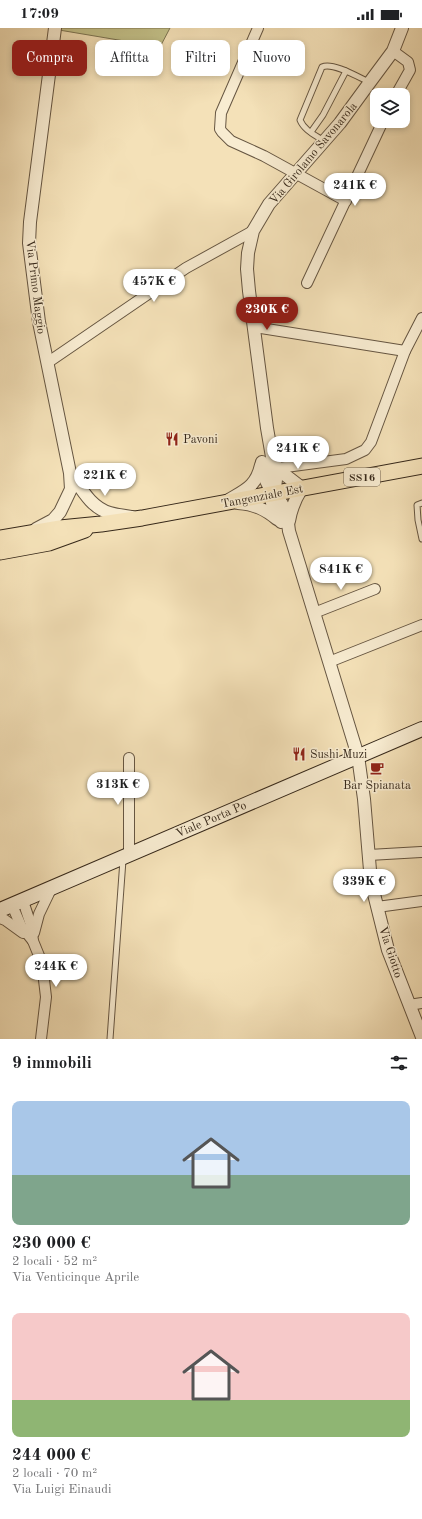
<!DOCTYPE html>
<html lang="it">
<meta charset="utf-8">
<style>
:root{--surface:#fff;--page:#f2f2f2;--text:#202124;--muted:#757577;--accent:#8f2418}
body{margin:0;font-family:"Old Standard TT",serif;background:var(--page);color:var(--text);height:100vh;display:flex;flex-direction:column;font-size:15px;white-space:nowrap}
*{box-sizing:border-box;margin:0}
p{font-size:13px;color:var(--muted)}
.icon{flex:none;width:22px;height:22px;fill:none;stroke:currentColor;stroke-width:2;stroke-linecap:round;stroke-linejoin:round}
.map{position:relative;height:1011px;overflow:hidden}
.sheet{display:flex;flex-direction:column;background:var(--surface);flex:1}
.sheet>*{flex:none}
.top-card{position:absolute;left:12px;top:12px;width:398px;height:36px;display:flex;gap:8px}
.buttons{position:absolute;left:370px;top:60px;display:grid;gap:8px}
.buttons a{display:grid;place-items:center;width:40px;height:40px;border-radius:8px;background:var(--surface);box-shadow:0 2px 6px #0003;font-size:20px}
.price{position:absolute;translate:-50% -34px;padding:0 9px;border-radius:14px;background:#fff;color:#222;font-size:13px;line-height:26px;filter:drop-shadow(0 1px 2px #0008)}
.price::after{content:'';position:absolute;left:50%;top:24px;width:12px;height:9px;margin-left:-6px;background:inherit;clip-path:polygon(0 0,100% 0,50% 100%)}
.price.on{background:var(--accent);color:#fff}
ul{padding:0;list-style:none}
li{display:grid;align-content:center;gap:8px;height:212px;padding:0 12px}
li span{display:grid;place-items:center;height:124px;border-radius:8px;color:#555}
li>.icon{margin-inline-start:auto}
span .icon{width:72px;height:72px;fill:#fffc;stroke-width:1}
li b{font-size:17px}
h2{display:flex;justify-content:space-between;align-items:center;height:48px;padding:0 12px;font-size:17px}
.tag{padding:0 14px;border-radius:8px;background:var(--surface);box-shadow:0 2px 6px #0003;font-size:14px;line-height:36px}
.tag.on{background:var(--accent);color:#fff}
.status{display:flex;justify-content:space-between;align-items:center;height:28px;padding:0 20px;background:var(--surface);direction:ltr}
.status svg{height:11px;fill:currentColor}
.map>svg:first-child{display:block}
</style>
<div class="status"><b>17:09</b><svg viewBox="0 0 49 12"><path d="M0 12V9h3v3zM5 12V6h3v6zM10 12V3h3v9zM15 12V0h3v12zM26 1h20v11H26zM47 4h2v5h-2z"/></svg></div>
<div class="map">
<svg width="422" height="1011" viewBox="0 0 422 1011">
<rect width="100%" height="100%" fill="#f4e1b8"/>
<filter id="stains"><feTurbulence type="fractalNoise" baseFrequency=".005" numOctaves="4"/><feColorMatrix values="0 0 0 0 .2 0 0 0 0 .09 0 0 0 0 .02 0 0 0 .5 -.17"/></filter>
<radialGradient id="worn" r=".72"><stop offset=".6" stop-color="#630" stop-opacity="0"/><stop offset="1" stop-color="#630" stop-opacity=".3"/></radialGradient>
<!-- green -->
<polygon fill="#c3c189" stroke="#7c7452" points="60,0 170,0 160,19 59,2"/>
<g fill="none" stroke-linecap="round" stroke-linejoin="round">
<!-- service casing -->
<g stroke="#665642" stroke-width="7">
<g id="service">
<polyline points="311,104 323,87 346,43"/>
<path d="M324,113C315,107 304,102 300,92L322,39C333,34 358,49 369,54"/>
<polyline points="422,475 417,477 418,492 422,511"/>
<polyline points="110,1011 123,832"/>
</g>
</g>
<!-- minor casing -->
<g stroke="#665642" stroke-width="12">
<g id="minor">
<polyline points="258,0 221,85 220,101 222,104 231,113 264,128 346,173"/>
<polyline points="393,23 408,34 410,42 396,67"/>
<polyline points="307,255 383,93"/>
<polyline points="254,299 405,323"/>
<polyline points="47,335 186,240 253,203"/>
<polyline points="278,440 346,431 365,422 371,414 405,323 422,290"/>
<polyline points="314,585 375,561"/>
<polyline points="329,634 422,597"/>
<polyline points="129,827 129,730"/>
<polyline points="369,827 421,824"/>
<polyline points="23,873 31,897 33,913 42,935 46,969 41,1011"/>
<polyline points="12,877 21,898 33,913"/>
<polyline points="377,879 422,873"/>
<polyline points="0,890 5,892 23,905"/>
<polyline points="34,905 39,886 51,861"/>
<polyline points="409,977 422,975"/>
</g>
</g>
<!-- tertiary casing -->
<g stroke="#665642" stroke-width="14">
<g id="tertiary">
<path d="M262,434C263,445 266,457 274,466C276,469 280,472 282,476C287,484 288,494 289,503L358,728L364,771L371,854L388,922L422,1009"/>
<path d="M274,435L280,443L302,460C295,471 291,481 289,493"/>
<path d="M71,446C81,460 91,480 110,485C117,487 125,488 132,489"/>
<path d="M227,473C245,462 256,459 261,437"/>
<path d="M238,475C254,476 265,481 277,491"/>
<path d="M281,494C275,486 270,476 272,465C274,460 276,459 276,452L267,400L249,263L247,241L248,225L253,203L269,176L340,95L370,54L393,23L402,0"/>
<polyline points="36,501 53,492 60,484 71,461 70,445 39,294 29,215 30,194 55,0"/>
</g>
</g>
<!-- secondary casing -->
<g stroke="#36281a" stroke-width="16">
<polyline id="secondary" points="0,882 422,701"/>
</g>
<!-- primary casing -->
<g stroke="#36281a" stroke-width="17">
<g id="primary">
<polyline points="0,510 60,500 101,496 142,490 422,438"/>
<polyline points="0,524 49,515 85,502"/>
</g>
</g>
<!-- service -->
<use href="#service" stroke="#f8ecd1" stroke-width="5"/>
<!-- minor -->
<use href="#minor" stroke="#f8ecd1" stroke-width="10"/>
<!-- tertiary -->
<use href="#tertiary" stroke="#f8ecd1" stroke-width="12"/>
<!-- secondary -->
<use href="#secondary" stroke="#f8ecd1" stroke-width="14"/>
<!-- primary -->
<use href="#primary" stroke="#f4e1b8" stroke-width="15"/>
</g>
<!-- icons -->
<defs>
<g id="restaurant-bare" transform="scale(1.08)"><path d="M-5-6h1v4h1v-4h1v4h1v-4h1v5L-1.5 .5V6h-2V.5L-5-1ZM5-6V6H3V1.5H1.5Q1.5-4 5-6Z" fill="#8f2418" stroke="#f8ecd1" stroke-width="2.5" paint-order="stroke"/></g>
<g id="cafe-bare" transform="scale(1.08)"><path d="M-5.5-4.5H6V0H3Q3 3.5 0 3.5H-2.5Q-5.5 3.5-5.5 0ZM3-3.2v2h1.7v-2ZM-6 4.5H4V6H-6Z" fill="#8f2418" stroke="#f8ecd1" stroke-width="2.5" paint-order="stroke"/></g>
</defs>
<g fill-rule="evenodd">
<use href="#restaurant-bare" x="172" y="411"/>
<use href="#restaurant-bare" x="299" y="726"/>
<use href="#cafe-bare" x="377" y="740"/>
</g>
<g text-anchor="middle" stroke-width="3" stroke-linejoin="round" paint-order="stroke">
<!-- shield labels -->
<rect fill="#f8ecd1" stroke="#706351" stroke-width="1" x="344" y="440" width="36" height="18" rx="3"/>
<g font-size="11" font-weight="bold" fill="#36281a">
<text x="362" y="453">SS16</text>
</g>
<!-- street labels -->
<g font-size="12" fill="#36281a" stroke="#f8ecd1">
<text transform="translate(313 125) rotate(-50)" y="4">Via Girolamo Savonarola</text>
<text transform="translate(36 259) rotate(83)" y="4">Via Primo Maggio</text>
<text transform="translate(262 468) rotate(-11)" y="4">Tangenziale Est</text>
<text transform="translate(211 791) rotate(-23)" y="4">Viale Porta Po</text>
<text transform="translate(391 924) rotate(72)" y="4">Via Giotto</text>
</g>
<!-- poi labels -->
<g font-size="12" fill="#36281a" stroke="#f8ecd1" text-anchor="start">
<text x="183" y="415">Pavoni</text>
<text x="310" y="730">Sushi Muzi</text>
<text x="377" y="761" text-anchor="middle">Bar Spianata</text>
</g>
</g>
<rect width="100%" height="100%" filter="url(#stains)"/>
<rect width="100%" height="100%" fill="url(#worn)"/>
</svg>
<div class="buttons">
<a><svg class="icon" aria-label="layers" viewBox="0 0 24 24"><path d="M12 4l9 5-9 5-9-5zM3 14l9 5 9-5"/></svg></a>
</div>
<b class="price" style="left:355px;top:179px">241K €</b>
<b class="price" style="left:154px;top:275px">457K €</b>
<b class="price on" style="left:267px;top:303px">230K €</b>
<b class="price" style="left:298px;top:442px">241K €</b>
<b class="price" style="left:105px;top:469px">221K €</b>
<b class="price" style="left:341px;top:563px">841K €</b>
<b class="price" style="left:118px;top:778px">313K €</b>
<b class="price" style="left:364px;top:875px">339K €</b>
<b class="price" style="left:56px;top:960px">244K €</b>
<div class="top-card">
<a class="tag on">Compra</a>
<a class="tag">Affitta</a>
<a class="tag">Filtri</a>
<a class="tag">Nuovo</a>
</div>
</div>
<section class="sheet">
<h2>9 immobili<svg class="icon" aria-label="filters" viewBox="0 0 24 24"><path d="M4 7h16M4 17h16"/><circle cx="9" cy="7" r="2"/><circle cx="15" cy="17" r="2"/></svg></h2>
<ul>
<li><span style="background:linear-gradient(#a9c7e8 60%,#7fa58c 0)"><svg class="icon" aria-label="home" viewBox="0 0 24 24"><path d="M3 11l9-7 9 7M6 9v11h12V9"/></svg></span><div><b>230 000 €</b><p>2 locali · 52 m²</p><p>Via Venticinque Aprile</p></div></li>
<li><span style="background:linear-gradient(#f6c9c9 70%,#8fb573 0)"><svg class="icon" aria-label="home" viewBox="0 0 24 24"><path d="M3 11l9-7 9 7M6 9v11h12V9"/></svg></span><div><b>244 000 €</b><p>2 locali · 70 m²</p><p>Via Luigi Einaudi</p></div></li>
</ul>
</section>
